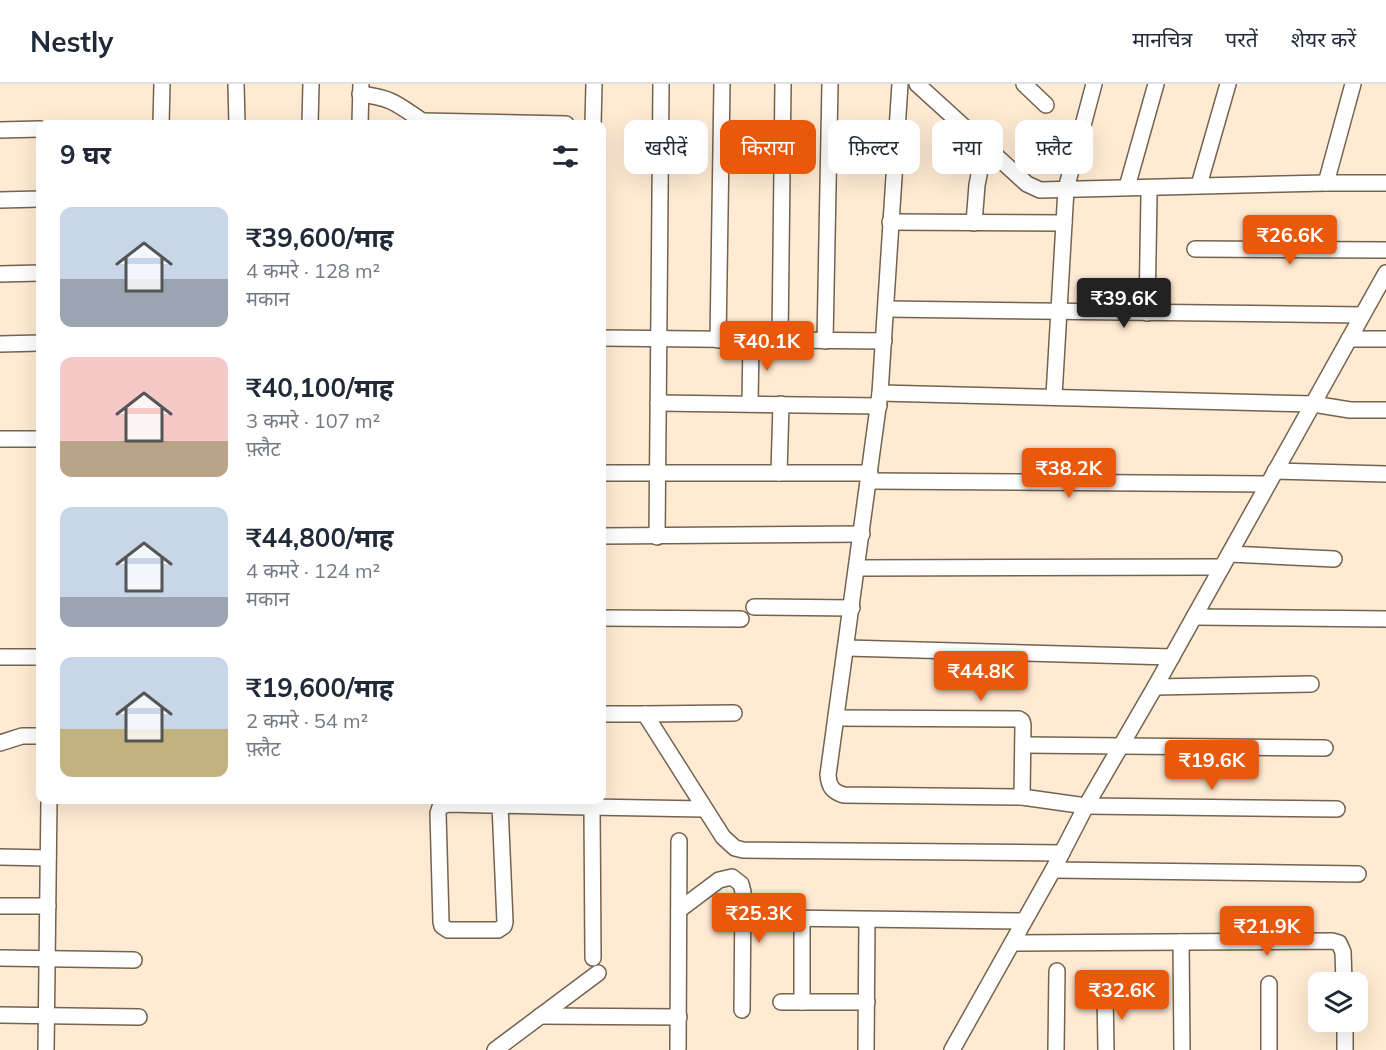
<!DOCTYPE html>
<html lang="hi">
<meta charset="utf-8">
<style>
:root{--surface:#fff;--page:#f2f2f3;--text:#1f2937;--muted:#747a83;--line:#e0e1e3;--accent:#ea580c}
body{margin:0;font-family:Mulish,"Noto Sans Devanagari",sans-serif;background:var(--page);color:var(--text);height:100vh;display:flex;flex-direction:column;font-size:22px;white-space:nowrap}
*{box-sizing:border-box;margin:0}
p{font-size:20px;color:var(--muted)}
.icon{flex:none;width:33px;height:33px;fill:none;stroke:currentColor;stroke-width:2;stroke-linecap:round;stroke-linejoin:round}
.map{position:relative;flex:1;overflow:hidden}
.drawer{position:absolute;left:36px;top:36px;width:570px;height:684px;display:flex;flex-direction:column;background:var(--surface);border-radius:12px;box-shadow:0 6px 24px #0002}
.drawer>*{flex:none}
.top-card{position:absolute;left:624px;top:36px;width:570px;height:54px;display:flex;gap:12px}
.tools{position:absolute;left:1308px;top:888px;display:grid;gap:12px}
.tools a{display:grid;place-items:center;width:60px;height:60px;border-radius:12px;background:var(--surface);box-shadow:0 6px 24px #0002;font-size:30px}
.price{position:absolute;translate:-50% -51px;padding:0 14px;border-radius:6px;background:var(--accent);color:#fff;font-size:20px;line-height:39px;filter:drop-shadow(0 2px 3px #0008)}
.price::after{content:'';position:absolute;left:50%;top:36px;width:18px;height:14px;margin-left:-9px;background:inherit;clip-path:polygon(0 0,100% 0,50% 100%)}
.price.active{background:#222;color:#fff}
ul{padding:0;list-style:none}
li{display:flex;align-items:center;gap:18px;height:150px;padding:0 24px}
li span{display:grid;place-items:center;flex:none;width:168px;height:120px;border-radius:12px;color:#555}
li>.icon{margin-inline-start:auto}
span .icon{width:72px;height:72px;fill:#fffc;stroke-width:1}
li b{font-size:26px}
h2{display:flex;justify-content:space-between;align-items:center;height:72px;padding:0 24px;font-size:26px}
.chip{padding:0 21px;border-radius:12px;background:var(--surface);box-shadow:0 6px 24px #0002;font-size:21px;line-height:54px}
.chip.active{background:var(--accent);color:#fff}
header{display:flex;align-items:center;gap:36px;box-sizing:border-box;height:84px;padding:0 30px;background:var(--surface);border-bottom:2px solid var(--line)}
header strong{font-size:28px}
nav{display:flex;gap:33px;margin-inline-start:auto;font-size:21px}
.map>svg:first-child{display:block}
</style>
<header>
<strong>Nestly</strong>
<nav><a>मानचित्र</a><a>परतें</a><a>शेयर करें</a></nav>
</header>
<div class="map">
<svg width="1386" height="966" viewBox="0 0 1386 966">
<rect width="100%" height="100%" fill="#ffebd3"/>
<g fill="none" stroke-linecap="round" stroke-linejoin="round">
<!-- minor casing -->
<g stroke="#74634e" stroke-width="18">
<g id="minor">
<polyline points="236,0 237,40"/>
<path d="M900,0L880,309L828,691C829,703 833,708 844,711L1022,713L1086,722L1337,725"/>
<polyline points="917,0 1027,100 1040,106 1326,99 1386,99"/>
<polyline points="1024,0 1046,21"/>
<path d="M360,10C392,14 396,19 422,37V40"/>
<polyline points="422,37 566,40"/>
<polyline points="161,40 162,0"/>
<polyline points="310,40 311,0"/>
<polyline points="360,40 361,0"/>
<polyline points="593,40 594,0"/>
<polyline points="0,46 40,45"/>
<polyline points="1326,99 1353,0"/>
<polyline points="1199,101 1228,0"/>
<polyline points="1127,103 1156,0"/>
<polyline points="0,116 40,115"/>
<polyline points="890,138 1064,139"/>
<polyline points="974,139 977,101 985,60"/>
<polyline points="1195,165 1386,166"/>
<polyline points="0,190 40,189"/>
<polyline points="886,225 1362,231"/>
<polyline points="1147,229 1149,111"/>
<polyline points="602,254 884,257"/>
<polyline points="1349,255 1386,255"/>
<polyline points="718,256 722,0"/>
<polyline points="780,256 783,0"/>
<polyline points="825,257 830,0"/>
<polyline points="0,260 40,259"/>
<polyline points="880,309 1313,320 1350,326 1386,326"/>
<polyline points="1054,312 1066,105 1094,0"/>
<polyline points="658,319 879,322"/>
<polyline points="750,320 751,256"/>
<polyline points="0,355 40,355"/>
<polyline points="1275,387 1386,390"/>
<polyline points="602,389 870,389"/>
<polyline points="779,389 781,320"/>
<polyline points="869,397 1268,400"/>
<polyline points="602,452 862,450"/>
<polyline points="657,453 661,0"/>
<polyline points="1230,470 1334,475"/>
<polyline points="857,484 1222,483"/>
<polyline points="754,523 852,524"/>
<polyline points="1194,533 1386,535"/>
<polyline points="602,534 741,535"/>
<polyline points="847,564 1172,573"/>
<polyline points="0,573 40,573"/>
<polyline points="1155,603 1311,600"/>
<polyline points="602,630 645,630 723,753 735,764 743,766 1062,769"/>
<polyline points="645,630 734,629"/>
<polyline points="836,634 1019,635 1022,637 1023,641 1022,713"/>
<polyline points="0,659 22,652 40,652"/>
<polyline points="1023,661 1325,664"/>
<path d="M500,716V721L505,838L504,842L498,846H448L442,842L441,838L438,729L440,723L448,720C533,722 619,724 704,725"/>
<polyline points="592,723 593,874"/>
<polyline points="0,773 48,774"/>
<polyline points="1053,786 1358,790"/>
<polyline points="0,822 48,822"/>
<polyline points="679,826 719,796 732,793 741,800 743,808 742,926"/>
<polyline points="781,834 1024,837"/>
<polyline points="1181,858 1182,966"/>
<polyline points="1012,859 1332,857 1339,859 1343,868 1344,898"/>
<polyline points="0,874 134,876"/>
<polyline points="1269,900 1269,966"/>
<polyline points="1105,907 1106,966"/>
<polyline points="781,918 867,918"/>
<polyline points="802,918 802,835"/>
<polyline points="0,931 139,933"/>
<polyline points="540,932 679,933"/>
<polyline points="1345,938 1345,966"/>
<polyline points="46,966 49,716"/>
<polyline points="495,966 598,889"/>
<polyline points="678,966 679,757"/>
<polyline points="866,966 867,836"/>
<polyline points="952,966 1053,786 1086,722 1155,603 1386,189"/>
<polyline points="1056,966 1057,887"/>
</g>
</g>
<!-- minor -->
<use href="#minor" stroke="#fff" stroke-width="15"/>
</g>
</svg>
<div class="tools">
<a><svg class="icon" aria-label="layers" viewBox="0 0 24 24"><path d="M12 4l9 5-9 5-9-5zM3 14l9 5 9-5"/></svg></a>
</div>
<b class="price" style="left:1290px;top:182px">₹26.6K</b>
<b class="price active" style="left:1124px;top:245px">₹39.6K</b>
<b class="price" style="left:767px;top:288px">₹40.1K</b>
<b class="price" style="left:1069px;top:415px">₹38.2K</b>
<b class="price" style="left:981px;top:618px">₹44.8K</b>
<b class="price" style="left:1212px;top:707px">₹19.6K</b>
<b class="price" style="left:759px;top:860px">₹25.3K</b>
<b class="price" style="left:1267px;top:873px">₹21.9K</b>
<b class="price" style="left:1122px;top:937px">₹32.6K</b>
<div class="top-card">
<a class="chip">खरीदें</a>
<a class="chip active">किराया</a>
<a class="chip">फ़िल्टर</a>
<a class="chip">नया</a>
<a class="chip">फ़्लैट</a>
</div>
<section class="drawer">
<h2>9 घर<svg class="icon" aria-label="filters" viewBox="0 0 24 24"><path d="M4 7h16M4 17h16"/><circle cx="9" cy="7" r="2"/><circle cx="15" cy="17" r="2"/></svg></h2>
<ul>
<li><span style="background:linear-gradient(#c9d6e8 60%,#9aa5b1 0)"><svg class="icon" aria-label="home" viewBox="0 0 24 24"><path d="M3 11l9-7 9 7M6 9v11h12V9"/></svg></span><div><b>₹39,600/माह</b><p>4 कमरे · 128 m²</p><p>मकान</p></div></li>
<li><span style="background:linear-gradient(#f6c9c9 70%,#b9a48a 0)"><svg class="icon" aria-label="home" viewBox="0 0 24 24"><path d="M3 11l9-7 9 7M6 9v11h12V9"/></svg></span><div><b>₹40,100/माह</b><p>3 कमरे · 107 m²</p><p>फ़्लैट</p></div></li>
<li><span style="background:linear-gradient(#c9d6e8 75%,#9aa5b1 0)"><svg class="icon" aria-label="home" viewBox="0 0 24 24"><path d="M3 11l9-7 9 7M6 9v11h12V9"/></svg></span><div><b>₹44,800/माह</b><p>4 कमरे · 124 m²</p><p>मकान</p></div></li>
<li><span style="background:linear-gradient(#c9d6e8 60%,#c2b280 0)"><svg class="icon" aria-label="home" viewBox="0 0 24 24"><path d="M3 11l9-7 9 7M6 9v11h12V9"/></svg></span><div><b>₹19,600/माह</b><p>2 कमरे · 54 m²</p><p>फ़्लैट</p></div></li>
</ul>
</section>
</div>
